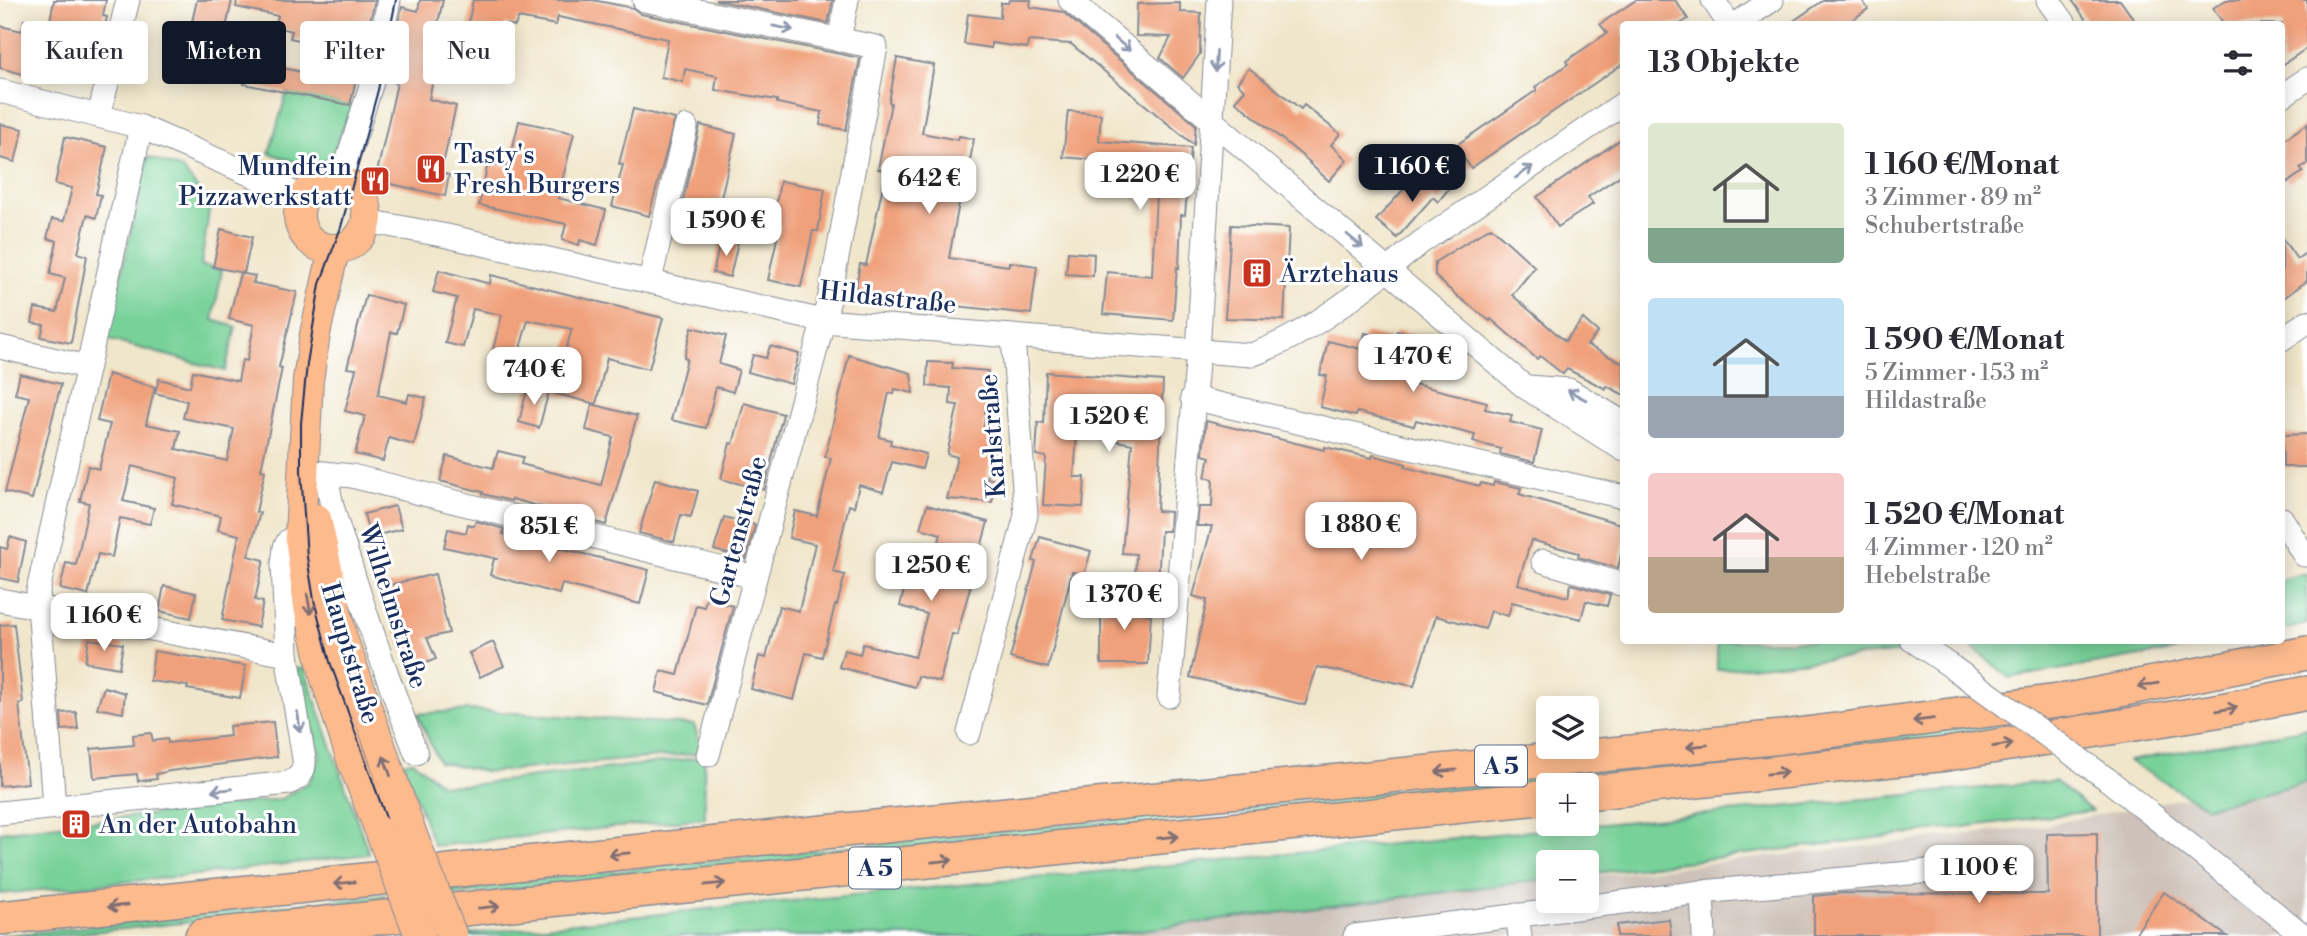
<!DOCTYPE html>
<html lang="de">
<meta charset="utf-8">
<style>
:root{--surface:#fff;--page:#f7f7f7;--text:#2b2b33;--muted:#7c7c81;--accent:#111827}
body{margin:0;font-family:"Libre Bodoni",serif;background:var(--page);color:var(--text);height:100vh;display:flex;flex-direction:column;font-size:26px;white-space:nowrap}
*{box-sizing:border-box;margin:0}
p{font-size:23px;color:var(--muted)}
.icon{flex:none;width:38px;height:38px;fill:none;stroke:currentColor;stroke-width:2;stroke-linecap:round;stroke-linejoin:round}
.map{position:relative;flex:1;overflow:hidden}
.side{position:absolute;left:1620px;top:21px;width:665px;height:623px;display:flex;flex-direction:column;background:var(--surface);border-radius:7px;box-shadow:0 4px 18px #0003}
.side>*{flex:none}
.hud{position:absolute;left:21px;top:21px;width:665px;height:63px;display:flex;gap:14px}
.controls{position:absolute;left:1536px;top:696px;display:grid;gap:14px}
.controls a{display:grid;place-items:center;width:63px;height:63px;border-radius:7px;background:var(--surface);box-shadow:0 4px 18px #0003;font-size:35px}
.price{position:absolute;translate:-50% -60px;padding:0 16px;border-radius:14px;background:#fff;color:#222;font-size:23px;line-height:46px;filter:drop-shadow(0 2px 4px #0008)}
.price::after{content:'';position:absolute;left:50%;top:42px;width:21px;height:16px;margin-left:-10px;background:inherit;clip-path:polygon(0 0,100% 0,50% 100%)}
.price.on{background:var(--accent);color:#fff}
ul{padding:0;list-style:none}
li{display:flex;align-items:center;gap:21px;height:175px;padding:0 28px}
li span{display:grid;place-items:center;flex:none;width:196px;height:140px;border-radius:7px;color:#555}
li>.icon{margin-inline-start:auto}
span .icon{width:84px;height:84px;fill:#fffc;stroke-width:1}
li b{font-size:30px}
h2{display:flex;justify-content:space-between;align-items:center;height:84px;padding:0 28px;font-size:30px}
.chip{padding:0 24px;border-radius:7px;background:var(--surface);box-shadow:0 4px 18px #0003;font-size:24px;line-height:63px}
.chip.on{background:var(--accent);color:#fff}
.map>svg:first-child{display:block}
</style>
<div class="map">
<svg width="2307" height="936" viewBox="0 0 2307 936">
<rect width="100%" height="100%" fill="#fff"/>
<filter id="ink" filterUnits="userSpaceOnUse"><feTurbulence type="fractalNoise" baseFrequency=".0143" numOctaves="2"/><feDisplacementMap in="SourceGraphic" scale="14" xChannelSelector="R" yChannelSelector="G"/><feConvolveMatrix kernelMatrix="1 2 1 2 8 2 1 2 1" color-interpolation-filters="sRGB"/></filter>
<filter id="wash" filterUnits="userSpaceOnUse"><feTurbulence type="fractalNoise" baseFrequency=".00686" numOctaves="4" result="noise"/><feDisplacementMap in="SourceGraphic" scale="28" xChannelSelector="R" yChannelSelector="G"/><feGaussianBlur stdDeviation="1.57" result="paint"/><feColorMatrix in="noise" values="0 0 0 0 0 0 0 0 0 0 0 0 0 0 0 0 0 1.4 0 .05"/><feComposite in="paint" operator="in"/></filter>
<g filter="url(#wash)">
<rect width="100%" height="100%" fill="#f0e6cb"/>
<!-- industrial -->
<polygon fill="#cdc2b9" points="2307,774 2307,936 1094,936 1470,889 1549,881 1549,901 1587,901 1587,877 2035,827"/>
<!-- green -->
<g fill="#77d198" stroke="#49807b" stroke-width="2">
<polygon points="287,92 353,105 334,151 323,165 307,166 269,153"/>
<polygon points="148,157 182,169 210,204 201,265 222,270 213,320 236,327 225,371 106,339"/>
<polygon points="2307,574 2307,624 2282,630 2282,579"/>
<polygon points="1717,641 1885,641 1902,652 1717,670"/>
<polygon points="1996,641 1996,640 2232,641 2009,678 1968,643"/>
<polygon points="304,668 369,854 196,875 0,894 0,832 281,799 309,782 320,755 296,669"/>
<polygon points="469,710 694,725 703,753 488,772 439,762 417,714"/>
<polygon points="1997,724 2007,731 1804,757 454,895 452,888 1335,797"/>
<polygon points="2307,728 2307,782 2206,807 2129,761"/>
<polygon points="704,757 705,818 434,846 403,763 413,761 442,785 468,785"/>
<polygon points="2055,781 2092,811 1587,874 1587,863 1549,863 1549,879 1094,936 451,936 707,909"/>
<polygon points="384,895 387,902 53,936 0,936"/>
</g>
<g id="blocks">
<!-- building -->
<g fill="#f0a07a">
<polygon points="54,0 106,0 103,16 107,17 102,38 96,36 87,79 36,67 34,77 0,68 0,26 22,31 24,20 49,26"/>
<polygon points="197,0 232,0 225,33 191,26"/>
<polygon points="237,0 375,0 350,105 244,84 249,61 321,76 327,46 290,38 292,31 275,27 278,16 236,7"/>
<polygon points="420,0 443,0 434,42 463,49 473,0 593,0 633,8 641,14 860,58 846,130 820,125 822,112 777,103 777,100 715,90 717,76 685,69 683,82 661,77 668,39 558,17 556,25 518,18 515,26 505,24 494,73 437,61 429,99 456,106 441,173 449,175 445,196 387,183 378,168 397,83 389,81 397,41 395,40 402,7 418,11"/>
<polygon points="715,0 833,0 828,23"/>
<polygon points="1009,0 1031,0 1030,7 1063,12 1196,125 1194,145 1071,44 1028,41 1027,48 991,43 991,48 964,44 968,14 1000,18 1001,3 1008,3"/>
<polygon points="1636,0 1675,0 1688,19 1680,24 1624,24 1624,63 1471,168 1455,146 1537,90 1535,87 1568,64 1566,61 1607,33 1600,24"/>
<polygon points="1824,0 1862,0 1868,9 1846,24 1789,24"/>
<polygon points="2072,0 2120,0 2137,24 2089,24"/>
<polygon points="2226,0 2307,0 2307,48 2282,65 2282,24 2224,24 2213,8"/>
<polygon points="1180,3 1180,12 1201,13 1200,54 1183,78 1160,58 1171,37 1136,36 1137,4"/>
<polygon points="897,58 934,65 922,133 958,140 959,136 974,139 964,193 961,192 949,258 1009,266 1009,262 1037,266 1031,314 890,299 889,304 854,298 860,264 866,265 886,171 878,169 891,103 889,102"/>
<polygon points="1249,68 1301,109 1304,105 1340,134 1331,145 1347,160 1329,181 1309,163 1310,162 1235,101 1245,90 1237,83"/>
<polygon points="633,109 675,119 649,216 612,206 623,165 619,164"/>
<polygon points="1068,111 1101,114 1099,141 1191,148 1185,215 1181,215 1179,268 1177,267 1173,320 1103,314 1107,272 1152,276 1156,194 1106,191 1108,161 1063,157"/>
<polygon points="519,121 574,133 558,198 606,210 597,245 580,240 579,245 562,240 566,224 479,205 488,163 508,167"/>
<polygon points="0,124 23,129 15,162 0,158"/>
<polygon points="2307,124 2307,164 2300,168 2303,172 2288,182 2282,173 2282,141"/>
<polygon points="700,125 736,134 714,227 679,219"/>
<polygon points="65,137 107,147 96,194 101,195 96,218 87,215 78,253 87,256 71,343 41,337 44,325 32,323 35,308 57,312 65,278 50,274 57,241 47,238 52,219 64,221 72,188 55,184"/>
<polygon points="1624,137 1624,173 1588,197 1593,204 1558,227 1537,197"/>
<polygon points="1436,173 1451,186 1438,202 1433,197 1397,238 1376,220 1413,179 1422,187"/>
<polygon points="780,181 825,189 818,231 813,231 801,287 768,280 780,225 773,224"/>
<polygon points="1231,225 1289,228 1284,320 1225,318"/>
<polygon points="1491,227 1535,267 1512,295 1565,341 1583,319 1598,332 1587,345 1624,364 1624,395 1607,386 1606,389 1567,369 1563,374 1540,356 1537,359 1491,319 1490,321 1457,296 1435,276 1435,262"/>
<polygon points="221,229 252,237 244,273 213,267"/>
<polygon points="721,238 738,242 730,277 713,273"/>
<polygon points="2282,238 2297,259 2307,252 2307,281 2282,299"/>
<polygon points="1068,252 1094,254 1093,276 1066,274"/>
<polygon points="439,270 490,284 491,275 663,318 649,369 607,358 596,404 553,393 572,329 528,320 517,360 492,353 502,315 473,309 463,347 445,343 457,298 433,292"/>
<polygon points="240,273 255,276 253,283 297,292 279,367 282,368 261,470 265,471 256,512 260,513 248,556 264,560 255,600 263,602 258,627 222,620 239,535 218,530 221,516 172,504 178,478 132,466 123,501 154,508 150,524 120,518 112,557 98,554 88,595 60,589 66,563 76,565 89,503 80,501 88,466 99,469 110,424 97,421 108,374 155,387 146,424 180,431 176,449 227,461 234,429 183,418 187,401 155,393 159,379 190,387 193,371 238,381 242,360 247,361 254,325 229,319"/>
<polygon points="366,295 404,305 397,333 391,332 378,395 407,402 409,394 426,398 414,445 389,438 383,461 355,454 365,416 345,411 356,369 347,368"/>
<polygon points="692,327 726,336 719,364 739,370 733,392 716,387 706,428 671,420 687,359 684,358"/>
<polygon points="1397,331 1426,338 1414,384 1487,402 1485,409 1512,415 1510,422 1542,430 1534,462 1500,454 1501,449 1473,442 1475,435 1416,420 1414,426 1357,412 1356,416 1320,407 1327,376 1320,375 1328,341 1361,349 1365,333 1394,340"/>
<polygon points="770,346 799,354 791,384 748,372 753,355 766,358"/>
<polygon points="849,355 911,373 913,393 895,389 894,394 889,393 879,437 891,440 890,444 926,454 922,469 892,462 883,492 859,485 854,507 849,505 833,572 845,575 837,605 835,605 822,657 806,653 794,700 751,689 759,656 766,658 779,606 799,611 815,544 789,538 795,511 817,516 831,458 825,457"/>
<polygon points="928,362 953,363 952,368 988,371 984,428 997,431 987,478 997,480 992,502 947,499 957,457 947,454 958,405 950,404 951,388 927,386"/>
<polygon points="1046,372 1163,381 1157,511 1170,512 1169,531 1161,531 1158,584 1135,583 1136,554 1122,553 1132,444 1113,440 1115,411 1079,408 1074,477 1085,477 1083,507 1043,505 1046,457 1036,455 1038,422 1044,423"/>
<polygon points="20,374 61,384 32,499 5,492 29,397 15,394"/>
<polygon points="528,386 549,391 539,428 519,422"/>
<polygon points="744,403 783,414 764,490 721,479 730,443 733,444"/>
<polygon points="592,404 637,416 606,525 512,499 511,501 483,494 483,492 440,481 447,456 493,468 498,451 523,457 521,464 601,485 613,437 586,430"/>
<polygon points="1206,421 1324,450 1325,447 1372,458 1373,455 1406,464 1405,467 1480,486 1481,483 1493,486 1494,482 1521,488 1519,494 1624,525 1624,543 1618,568 1578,557 1579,553 1531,540 1518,584 1568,597 1571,584 1610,595 1607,606 1586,601 1581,619 1512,602 1508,616 1491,611 1485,629 1436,616 1414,686 1317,667 1305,705 1190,677 1207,600 1193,596 1212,526 1197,526 1199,507 1212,507 1213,479 1205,477 1210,457 1203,455"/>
<polygon points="2307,434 2307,467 2283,467 2282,435"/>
<polygon points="655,479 698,491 691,517 681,515 674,542 639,533"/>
<polygon points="927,505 988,522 957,635 952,634 940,682 918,676 915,687 839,667 844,650 860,654 863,644 915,657 927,614 900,606 905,586 925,592 941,534 920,528"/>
<polygon points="395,506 402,529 370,537 364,514"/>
<polygon points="724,517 755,525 746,559 714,550"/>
<polygon points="476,521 504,529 503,534 649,570 640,604 562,584 559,594 490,575 494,559 498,559 444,547 448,529 466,533 468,524 474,526"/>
<polygon points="10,537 26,542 18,582 0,578 0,547 7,549"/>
<polygon points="1040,537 1091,551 1084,575 1072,572 1048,668 1010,658 1036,562 1033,561"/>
<polygon points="435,574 449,633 427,638 436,659 411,669 395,630 385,586"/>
<polygon points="164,586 196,593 191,618 159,611"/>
<polygon points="1108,588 1130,593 1131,610 1151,615 1148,664 1101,664 1101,610 1108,610"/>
<polygon points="706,599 733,606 707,705 656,692 661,671 678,675 696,605 704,607"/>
<polygon points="14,624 23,703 19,704 28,783 0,786 0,625"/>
<polygon points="89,639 123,644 119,668 85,662"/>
<polygon points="493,642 504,666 480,677 469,653"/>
<polygon points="154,651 246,666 240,698 187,689 188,686 150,681"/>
<polygon points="104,687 125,693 123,713 97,708"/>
<polygon points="76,712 78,729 62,730 61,713"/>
<polygon points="273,722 277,757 170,771 156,774 157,779 138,781 137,774 94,778 91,749 134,745 133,735 151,733 153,741 167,739 168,743 230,736 229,726"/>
<polygon points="2097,833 2097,936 1814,936 1814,896 1844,893 2048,894 2047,834"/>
<polygon points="2164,892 2227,936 2134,936"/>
<polygon points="1669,919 1671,936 1617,936 1617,925"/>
</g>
</g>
</g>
<g filter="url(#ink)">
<use href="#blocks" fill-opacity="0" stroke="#868a94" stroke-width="2"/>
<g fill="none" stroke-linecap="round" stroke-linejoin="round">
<!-- minor casing -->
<g stroke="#868a94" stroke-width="25">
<g id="minor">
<polyline points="644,0 876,47 830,296 708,755"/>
<polyline points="1070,0 1525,387 1624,450"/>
<polyline points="1713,0 1729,24"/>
<polyline points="2048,0 2065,24"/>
<polyline points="1736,24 1772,0"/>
<polyline points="839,40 847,0"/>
<polyline points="0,91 141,127 303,197"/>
<polyline points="2282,96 2307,79"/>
<polyline points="99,115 128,0"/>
<polyline points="341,181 373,79 389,0"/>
<path d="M367,221L447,236L823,321L1251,355C1314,333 1369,285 1420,243L1624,103"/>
<polyline points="650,280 686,127"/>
<polyline points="2282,339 2307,322"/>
<polyline points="0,347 87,367"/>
<polyline points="1528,387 1569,390 1624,423"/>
<polyline points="1192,398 1624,497"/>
<polyline points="305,471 352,476 755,577"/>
<path d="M327,474C329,504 340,532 349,561C369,626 392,690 416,753"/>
<polyline points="2282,519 2304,555 2307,555"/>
<polyline points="1543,561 1624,585"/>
<polyline points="0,600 287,655"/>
<polyline points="1912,640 1952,667"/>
<polyline points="1169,696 1198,351 1219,0"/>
<polyline points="969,733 1026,515 1013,337"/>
<polyline points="2107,779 2304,936"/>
<polyline points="54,807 38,591 141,127"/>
<path d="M0,813L289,783C300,777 305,772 304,759L287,655L283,564L285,547L289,540L300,536"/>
<polyline points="1702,892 1704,936"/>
<polyline points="1517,915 1520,936"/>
<polyline points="1355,936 1702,892 1996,865"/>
</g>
</g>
<!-- major casing -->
<g stroke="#868a94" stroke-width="32">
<g id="major">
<circle cx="333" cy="215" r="34"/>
<polyline points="334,250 315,334 308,380 300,536 309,607 326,679 352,760 381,833"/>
<polyline points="316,519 342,638 410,830"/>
</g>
</g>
<!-- highway casing -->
<g stroke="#868a94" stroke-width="36">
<g id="highway">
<polyline points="1587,793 1947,754 2222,710 2307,693"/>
<polyline points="0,918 784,836 1782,737 2073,699 2307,653"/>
<polyline points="202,936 1549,797"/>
</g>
</g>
<!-- minor -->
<use href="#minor" stroke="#fff" stroke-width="23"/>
<!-- major -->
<use href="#major" stroke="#fcba8d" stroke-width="30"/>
<!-- highway -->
<use href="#highway" stroke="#fcba8d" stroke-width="33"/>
<!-- tram -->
<polyline stroke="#1b2f5e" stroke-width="2" points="396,0 378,90 341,227 320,284 307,364 301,423 301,471 307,557 314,600 330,662 391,832 432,936"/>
<!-- minor-bridge casing -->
<g stroke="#868a94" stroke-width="25" stroke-linecap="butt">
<polyline id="minor-bridge" points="1952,667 2107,779"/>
</g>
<!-- major-bridge casing -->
<g stroke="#868a94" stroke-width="32" stroke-linecap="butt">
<g id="major-bridge">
<polyline points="410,830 452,936"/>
<polyline points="381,833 420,936"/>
</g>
</g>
<!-- minor-bridge -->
<use href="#minor-bridge" stroke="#fff" stroke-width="23"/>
<!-- major-bridge -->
<use href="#major-bridge" stroke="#fcba8d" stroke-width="30"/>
</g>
<!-- one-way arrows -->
<defs><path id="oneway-shaft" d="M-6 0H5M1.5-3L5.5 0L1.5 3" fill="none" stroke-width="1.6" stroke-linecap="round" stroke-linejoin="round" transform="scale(1.75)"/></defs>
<g stroke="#8d97ae">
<use href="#oneway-shaft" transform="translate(783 28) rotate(11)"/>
<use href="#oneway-shaft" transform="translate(1122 44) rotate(40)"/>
<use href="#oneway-shaft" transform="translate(1216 61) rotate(93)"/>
<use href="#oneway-shaft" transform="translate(1524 172) rotate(-35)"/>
<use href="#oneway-shaft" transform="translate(1355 241) rotate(40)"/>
<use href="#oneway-shaft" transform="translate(1577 395) rotate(-152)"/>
<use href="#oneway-shaft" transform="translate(299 722) rotate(82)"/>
<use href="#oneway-shaft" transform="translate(222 790) rotate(174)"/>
</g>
<g stroke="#806e73">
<use href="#oneway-shaft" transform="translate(309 604) rotate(80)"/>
<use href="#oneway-shaft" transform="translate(2148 685) rotate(170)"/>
<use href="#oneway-shaft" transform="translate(2227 709) rotate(-10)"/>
<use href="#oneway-shaft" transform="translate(1923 720) rotate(173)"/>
<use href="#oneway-shaft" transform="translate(2003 745) rotate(-9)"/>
<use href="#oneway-shaft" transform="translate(1697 746) rotate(174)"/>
<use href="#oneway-shaft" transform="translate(387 766) rotate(-110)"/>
<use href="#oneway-shaft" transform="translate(1446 771) rotate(174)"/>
<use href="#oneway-shaft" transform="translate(1777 773) rotate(-6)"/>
<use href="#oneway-shaft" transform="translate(1168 837) rotate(-6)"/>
<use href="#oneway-shaft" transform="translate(619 854) rotate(174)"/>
<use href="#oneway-shaft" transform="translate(942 861) rotate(-6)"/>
<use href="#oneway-shaft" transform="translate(344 883) rotate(174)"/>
<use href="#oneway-shaft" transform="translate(715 884) rotate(-6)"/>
<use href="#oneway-shaft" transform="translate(118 906) rotate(174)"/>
<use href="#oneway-shaft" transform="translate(489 907) rotate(-6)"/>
</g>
</g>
<!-- icons -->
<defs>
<g id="restaurant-square" transform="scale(1.575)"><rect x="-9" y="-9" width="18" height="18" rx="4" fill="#c8321e" stroke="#fff"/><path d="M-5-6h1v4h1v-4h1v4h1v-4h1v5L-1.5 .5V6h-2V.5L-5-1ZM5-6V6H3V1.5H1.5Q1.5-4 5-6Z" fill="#fff"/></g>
<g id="building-square" transform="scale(1.575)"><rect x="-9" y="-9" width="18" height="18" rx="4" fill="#c8321e" stroke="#fff"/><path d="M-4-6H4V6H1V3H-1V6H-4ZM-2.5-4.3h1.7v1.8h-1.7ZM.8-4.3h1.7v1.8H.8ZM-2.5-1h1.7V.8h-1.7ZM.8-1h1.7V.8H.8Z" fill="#fff"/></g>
</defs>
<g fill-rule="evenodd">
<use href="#restaurant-square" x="431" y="169"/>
<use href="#restaurant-square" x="375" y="181"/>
<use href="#building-square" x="1257" y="273"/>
<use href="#building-square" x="76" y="824"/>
</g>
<g text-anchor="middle" stroke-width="6" stroke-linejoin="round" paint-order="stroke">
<!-- shield labels -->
<g fill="#fff" stroke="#5f6d8e" stroke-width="2">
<rect x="1475" y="745.5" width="52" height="41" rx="5"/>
<rect x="849" y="847.5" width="52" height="41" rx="5"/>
</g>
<g font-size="24" font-weight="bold" fill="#1b2f5e">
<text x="1501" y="774">A 5</text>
<text x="875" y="876">A 5</text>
</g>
<!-- poi labels -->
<g font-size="26" fill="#1b2f5e" stroke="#fff" text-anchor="start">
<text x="454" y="163">Tasty's<tspan x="454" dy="30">Fresh Burgers</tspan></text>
<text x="352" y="175" text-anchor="end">Mundfein<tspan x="352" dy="30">Pizzawerkstatt</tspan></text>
<text x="1280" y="282">Ärztehaus</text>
<text x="99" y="833">An der Autobahn</text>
</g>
<!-- street labels -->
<g font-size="26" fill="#1b2f5e" stroke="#fff">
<text transform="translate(888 297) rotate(6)" y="9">Hildastraße</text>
<text transform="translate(992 436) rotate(-94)" y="9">Karlstraße</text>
<text transform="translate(738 531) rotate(-75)" y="9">Gartenstraße</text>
<text transform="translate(394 606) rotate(72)" y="9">Wilhelmstraße</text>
<text transform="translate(351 653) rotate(73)" y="9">Hauptstraße</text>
</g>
</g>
</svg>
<div class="controls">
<a><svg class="icon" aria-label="layers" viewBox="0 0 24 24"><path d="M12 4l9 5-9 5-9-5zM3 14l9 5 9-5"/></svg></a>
<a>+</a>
<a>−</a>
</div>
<b class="price on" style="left:1412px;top:204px">1 160 €</b>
<b class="price" style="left:1140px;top:212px">1 220 €</b>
<b class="price" style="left:929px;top:216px">642 €</b>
<b class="price" style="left:726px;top:258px">1 590 €</b>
<b class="price" style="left:1413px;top:394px">1 470 €</b>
<b class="price" style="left:534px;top:407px">740 €</b>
<b class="price" style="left:1109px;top:454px">1 520 €</b>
<b class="price" style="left:1361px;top:562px">1 880 €</b>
<b class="price" style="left:549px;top:564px">851 €</b>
<b class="price" style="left:931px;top:603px">1 250 €</b>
<b class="price" style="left:1124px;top:632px">1 370 €</b>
<b class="price" style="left:104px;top:653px">1 160 €</b>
<b class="price" style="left:1979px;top:905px">1 100 €</b>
<div class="hud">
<a class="chip">Kaufen</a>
<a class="chip on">Mieten</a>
<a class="chip">Filter</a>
<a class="chip">Neu</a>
</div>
<section class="side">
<h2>13 Objekte<svg class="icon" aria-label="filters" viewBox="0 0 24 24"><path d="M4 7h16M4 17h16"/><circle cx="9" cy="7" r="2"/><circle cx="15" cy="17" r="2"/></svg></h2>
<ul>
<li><span style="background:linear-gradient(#dfe7d0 75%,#7fa58c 0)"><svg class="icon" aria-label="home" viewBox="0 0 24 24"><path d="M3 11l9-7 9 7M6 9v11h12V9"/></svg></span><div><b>1 160 €/Monat</b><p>3 Zimmer · 89 m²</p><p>Schubertstraße</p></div></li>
<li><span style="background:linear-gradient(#bfe0f5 70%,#9aa5b1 0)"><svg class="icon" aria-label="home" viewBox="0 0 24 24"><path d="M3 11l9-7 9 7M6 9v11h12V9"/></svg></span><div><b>1 590 €/Monat</b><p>5 Zimmer · 153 m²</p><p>Hildastraße</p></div></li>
<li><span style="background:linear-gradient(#f6c9c9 60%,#b9a48a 0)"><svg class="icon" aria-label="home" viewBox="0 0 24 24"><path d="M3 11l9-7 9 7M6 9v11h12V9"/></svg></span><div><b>1 520 €/Monat</b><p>4 Zimmer · 120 m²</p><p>Hebelstraße</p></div></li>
</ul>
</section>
</div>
